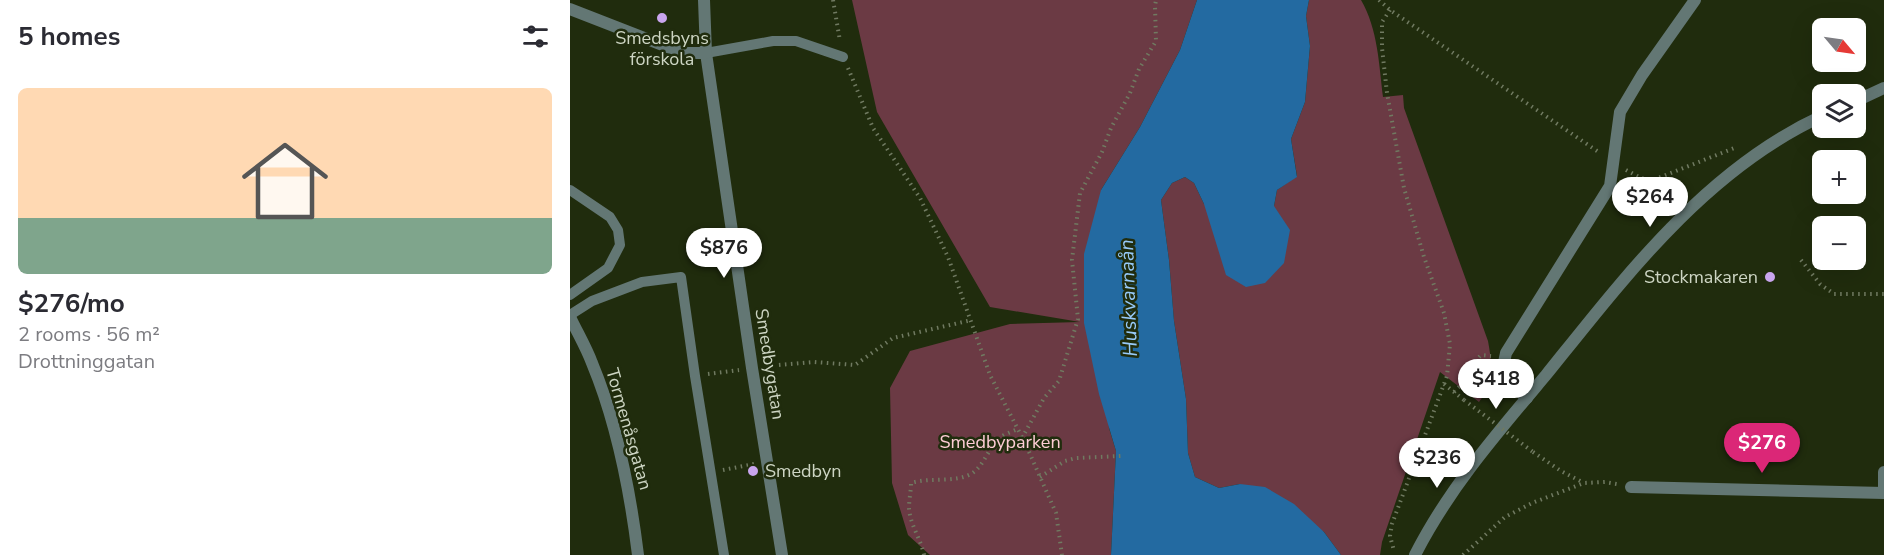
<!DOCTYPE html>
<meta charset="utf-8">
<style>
:root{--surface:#fff;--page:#f7f7f7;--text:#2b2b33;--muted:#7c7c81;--line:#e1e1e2;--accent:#db2777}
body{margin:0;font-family:"Nunito Sans",sans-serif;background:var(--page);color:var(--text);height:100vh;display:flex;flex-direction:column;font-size:22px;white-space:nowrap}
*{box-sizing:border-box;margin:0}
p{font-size:20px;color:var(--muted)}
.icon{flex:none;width:33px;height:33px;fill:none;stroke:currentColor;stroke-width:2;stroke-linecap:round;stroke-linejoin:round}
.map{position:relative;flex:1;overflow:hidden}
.side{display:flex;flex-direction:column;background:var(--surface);width:570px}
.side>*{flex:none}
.needle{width:39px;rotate:119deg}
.buttons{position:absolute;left:1242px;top:18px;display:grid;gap:12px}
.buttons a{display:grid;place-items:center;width:54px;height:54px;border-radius:9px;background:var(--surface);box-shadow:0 6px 24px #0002;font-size:30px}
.price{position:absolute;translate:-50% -51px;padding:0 14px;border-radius:21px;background:#fff;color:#222;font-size:20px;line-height:39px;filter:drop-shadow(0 2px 3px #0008)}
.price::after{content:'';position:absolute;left:50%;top:36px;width:18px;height:14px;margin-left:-9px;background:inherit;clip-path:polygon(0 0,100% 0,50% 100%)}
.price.active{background:var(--accent);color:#fff}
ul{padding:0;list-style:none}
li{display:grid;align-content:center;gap:12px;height:318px;padding:0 18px}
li+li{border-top:2px solid var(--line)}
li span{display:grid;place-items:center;height:186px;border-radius:9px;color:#555}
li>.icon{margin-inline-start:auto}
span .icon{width:108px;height:108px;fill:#fffc;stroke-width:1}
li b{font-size:26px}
h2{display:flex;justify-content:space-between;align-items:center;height:72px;padding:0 18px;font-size:26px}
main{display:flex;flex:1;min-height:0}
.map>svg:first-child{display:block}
</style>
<main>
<section class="side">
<h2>5 homes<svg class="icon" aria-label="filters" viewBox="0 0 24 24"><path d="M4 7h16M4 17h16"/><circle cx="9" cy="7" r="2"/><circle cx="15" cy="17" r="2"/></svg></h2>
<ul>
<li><span style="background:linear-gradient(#ffd9b3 70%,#7fa58c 0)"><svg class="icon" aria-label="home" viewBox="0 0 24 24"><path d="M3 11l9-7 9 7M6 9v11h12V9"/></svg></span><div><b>$276/mo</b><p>2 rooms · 56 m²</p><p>Drottninggatan</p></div></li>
</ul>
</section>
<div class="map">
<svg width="1314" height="555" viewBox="0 0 1314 555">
<rect width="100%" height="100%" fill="#202c0d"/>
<!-- green -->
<g fill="#6b3a44">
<polygon points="282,0 627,0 610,50 570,127 531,190 539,428 546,451 541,555 360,555 338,535 322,483 320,388 340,351 440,324 510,322 420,307 307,112"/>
<path d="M739,0H791C808,29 809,65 813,97L833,95L834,108L918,341C922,364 925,382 909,402L870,372L812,542L810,555H771L754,532L670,484L649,488L625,477L618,453L616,399L604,321L599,260L591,200L602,183L615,177L624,183L634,204L704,206L707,190L727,176L721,139L735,102L740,46L736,16Z"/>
</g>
<!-- water -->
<polygon fill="#236aa1" points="627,0 739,0 736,16 740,46 735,102 721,139 727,177 707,190 704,206 720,230 714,263 695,283 676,287 656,275 634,204 624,183 615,177 602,183 591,200 599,260 604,321 616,399 618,453 625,477 649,488 670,484 695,487 724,504 754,532 771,555 541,555 546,451 529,394 514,323 514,254 531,190 570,127 610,50"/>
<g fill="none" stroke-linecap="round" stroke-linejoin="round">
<!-- path -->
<g stroke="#707a61" stroke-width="4" stroke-dasharray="1.5 4.5" stroke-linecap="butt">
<polyline points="263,0 270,41"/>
<polyline points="809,0 820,10 1030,153"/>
<polyline points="820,10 812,22 812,48 817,93 834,188 854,257 874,313 880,344 877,376 822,524 820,536 824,551"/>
<polyline points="278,68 303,128 350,198 378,257 420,375 456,445 486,513 492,555"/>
<polyline points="1056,170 1071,178 1083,180 1167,147"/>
<polyline points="1231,260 1250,284 1264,294 1314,294"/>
<polyline points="197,366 244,362 285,365 323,338 402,320"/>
<polyline points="138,374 169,370"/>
<polyline points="874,384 894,400"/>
<polyline points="884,392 899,377 895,372 911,355 921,356"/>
<polyline points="452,438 474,398 489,381 508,319 502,260 510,193 532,152 541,128 560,93 569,69 586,41 585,6 586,0"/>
<polyline points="963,452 991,471 1014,483"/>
<polyline points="153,470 184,464"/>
<polyline points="470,477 495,461 506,458 551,456"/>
<path d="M354,555C351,539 340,525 339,508C339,500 341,491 341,483C360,477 384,483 401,474C413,467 418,450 427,440C432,435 441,432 448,429"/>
<polyline points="893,555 935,517 962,503 1014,483 1035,482 1047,484"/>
</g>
<!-- service -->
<g stroke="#637774" stroke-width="10">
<polyline points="136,53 203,41 226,41 273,57"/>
<polyline points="0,190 40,217 48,230 50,245 38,268 0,295"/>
<polyline points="0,315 22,301 72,282 111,277 125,376 154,555"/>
</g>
<!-- minor -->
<g stroke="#637774" stroke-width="12">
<polyline points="134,0 136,53 182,368 212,555"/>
<polyline points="0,9 113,53 136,53"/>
<polyline points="957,398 936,379 933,367 936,353 1040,186 1050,112 1072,75 1125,0"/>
<polyline points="1061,487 1314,493"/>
<polyline points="1314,493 1314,472"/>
</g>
<!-- tertiary -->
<g stroke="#637774" stroke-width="12">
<polyline points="1286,101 1314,88"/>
<path d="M0,317C7,332 16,347 22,363C47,423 60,490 68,555"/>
<path d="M845,555C879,488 928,432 976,375C1055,277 1135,170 1252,116"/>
</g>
<!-- path-bridge -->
<polyline stroke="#707a61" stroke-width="4" stroke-dasharray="1.5 4.5" stroke-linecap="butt" points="894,400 963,452"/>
</g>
<!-- markers -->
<g fill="#c9a5ee" stroke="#202c0d" stroke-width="2">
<circle cx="92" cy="18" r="6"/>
<circle cx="1200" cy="277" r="6"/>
<circle cx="183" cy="471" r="6"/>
</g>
<g text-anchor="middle" stroke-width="5" stroke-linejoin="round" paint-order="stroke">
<!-- poi labels -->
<g font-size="18" fill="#cdd5c3" stroke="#202c0d">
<text x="92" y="44">Smedsbyns<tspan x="92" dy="21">förskola</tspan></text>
<text x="1188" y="283" text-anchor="end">Stockmakaren</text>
<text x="195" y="477" text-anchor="start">Smedbyn</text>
</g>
<!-- street labels -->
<g font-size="18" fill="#cdd5c3" stroke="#202c0d">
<text transform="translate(200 364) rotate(81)" y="6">Smedbygatan</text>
<text transform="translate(59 429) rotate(74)" y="6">Tormenåsgatan</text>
</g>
<!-- park labels -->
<g font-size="18" fill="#fecdd5" stroke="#202c0d">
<text x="430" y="448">Smedbyparken</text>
</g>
<!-- water labels -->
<g font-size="20" font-style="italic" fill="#97caf9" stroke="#202c0d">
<text transform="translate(558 298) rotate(-92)" y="7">Huskvarnaån</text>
</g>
</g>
</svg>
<div class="buttons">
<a><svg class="needle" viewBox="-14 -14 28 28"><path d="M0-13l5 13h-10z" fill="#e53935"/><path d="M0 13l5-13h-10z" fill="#7c7c81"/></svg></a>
<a><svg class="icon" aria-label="layers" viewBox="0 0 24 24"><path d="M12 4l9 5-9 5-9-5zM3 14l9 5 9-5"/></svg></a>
<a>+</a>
<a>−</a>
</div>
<b class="price" style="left:1080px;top:228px">$264</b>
<b class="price" style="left:154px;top:279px">$876</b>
<b class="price" style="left:926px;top:410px">$418</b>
<b class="price active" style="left:1192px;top:474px">$276</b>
<b class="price" style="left:867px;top:489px">$236</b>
</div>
</main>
